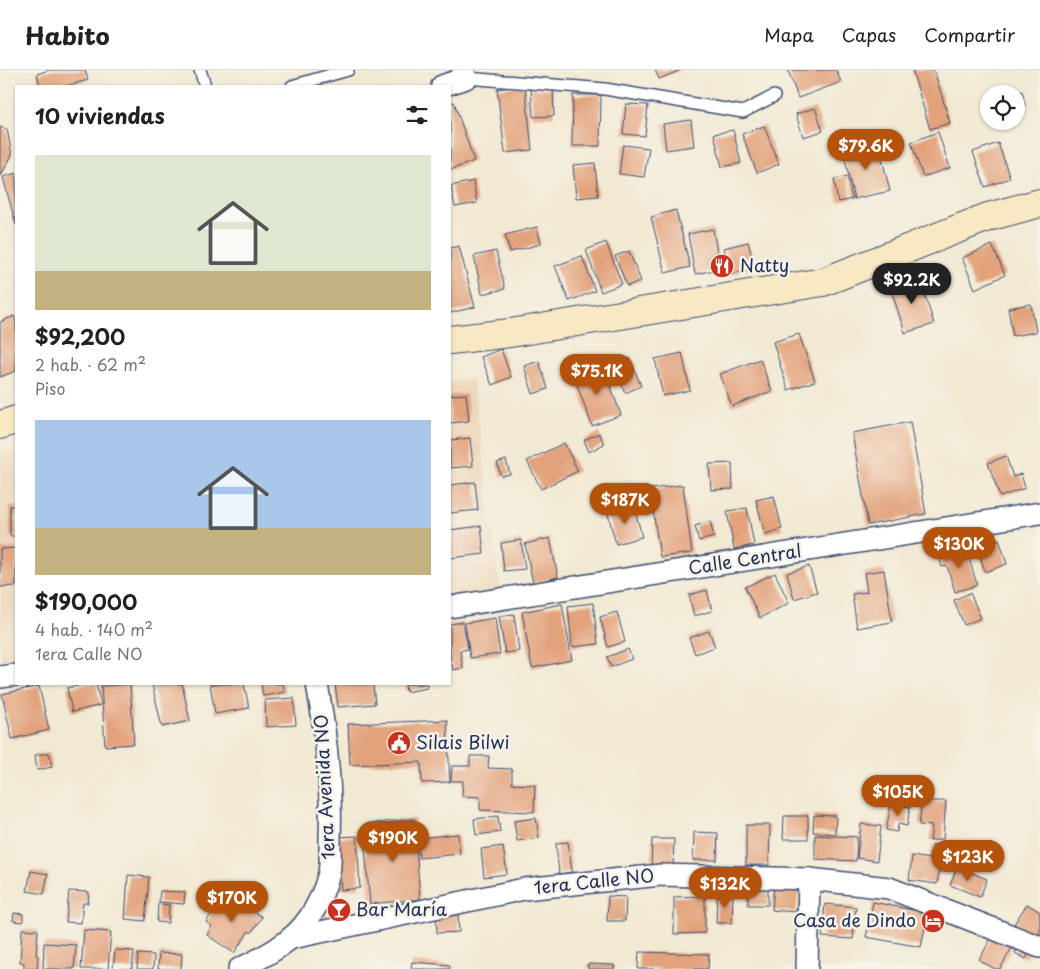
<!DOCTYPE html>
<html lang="es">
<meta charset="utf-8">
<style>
:root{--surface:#fff;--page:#f2f2f2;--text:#222;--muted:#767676;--line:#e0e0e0;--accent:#b45309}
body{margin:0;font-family:"Playpen Sans",sans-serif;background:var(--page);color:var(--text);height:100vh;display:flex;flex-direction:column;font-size:19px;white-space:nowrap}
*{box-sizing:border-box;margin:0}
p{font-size:16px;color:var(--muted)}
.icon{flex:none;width:28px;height:28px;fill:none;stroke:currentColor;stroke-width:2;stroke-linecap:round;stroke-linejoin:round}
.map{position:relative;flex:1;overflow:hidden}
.sheet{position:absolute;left:15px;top:15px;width:436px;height:600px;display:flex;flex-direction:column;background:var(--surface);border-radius:0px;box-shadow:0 1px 4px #0004}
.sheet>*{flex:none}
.controls{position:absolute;left:980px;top:15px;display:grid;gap:10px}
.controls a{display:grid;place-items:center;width:45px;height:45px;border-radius:50%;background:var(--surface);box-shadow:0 1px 4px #0004;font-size:25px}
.price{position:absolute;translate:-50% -42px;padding:0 11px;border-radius:18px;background:var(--accent);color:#fff;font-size:16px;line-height:32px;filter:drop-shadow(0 1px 2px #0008)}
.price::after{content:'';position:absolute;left:50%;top:30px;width:15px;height:11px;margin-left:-8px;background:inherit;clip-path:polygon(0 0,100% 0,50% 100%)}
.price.active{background:#222;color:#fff}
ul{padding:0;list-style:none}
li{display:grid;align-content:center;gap:10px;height:265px;padding:0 20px}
li span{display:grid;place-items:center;height:155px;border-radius:0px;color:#555}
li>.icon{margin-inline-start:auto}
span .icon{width:90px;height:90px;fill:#fffc;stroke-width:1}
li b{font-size:21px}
h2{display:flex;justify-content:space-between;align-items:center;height:60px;padding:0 20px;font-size:21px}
header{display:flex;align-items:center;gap:30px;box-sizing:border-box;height:70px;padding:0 25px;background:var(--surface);border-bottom:1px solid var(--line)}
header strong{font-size:24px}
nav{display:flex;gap:28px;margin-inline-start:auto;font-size:18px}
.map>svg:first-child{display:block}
</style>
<header>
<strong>Habito</strong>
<nav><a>Mapa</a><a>Capas</a><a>Compartir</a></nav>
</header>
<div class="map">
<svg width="1040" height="899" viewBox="0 0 1040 899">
<rect width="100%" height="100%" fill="#f7f3e8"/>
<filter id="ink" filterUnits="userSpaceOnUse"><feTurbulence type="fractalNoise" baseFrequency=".02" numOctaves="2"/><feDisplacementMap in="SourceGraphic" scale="10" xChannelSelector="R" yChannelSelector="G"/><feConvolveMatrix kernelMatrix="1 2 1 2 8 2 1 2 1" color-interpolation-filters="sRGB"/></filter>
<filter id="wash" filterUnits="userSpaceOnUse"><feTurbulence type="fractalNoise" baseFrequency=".0096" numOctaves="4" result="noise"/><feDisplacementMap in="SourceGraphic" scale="20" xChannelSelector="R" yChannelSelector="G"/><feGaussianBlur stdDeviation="1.12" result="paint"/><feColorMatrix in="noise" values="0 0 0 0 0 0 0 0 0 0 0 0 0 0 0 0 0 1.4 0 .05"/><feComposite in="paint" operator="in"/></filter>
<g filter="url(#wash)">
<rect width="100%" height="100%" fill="#f2e9d3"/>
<!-- built -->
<g fill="#edd7bb">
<polygon points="473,309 501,525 450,532 450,312"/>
<polygon points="16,381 16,588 0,591 0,385"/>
</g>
<g id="blocks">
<!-- building -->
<g fill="#e2a27b">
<polygon points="49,0 85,0 88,10 66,16 40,16 37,4"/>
<polygon points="655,0 681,0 659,9"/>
<polygon points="788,0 836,0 841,12 798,28"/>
<polygon points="912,0 934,0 950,53 930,59"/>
<polygon points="525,15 532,80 505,83 497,19"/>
<polygon points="553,18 554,46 533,47 531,19"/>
<polygon points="1022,21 1025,36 1016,38 1016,24 1012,23"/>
<polygon points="573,25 601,25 600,76 572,76"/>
<polygon points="454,32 474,91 450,100 450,33"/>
<polygon points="626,34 648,35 645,66 623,64"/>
<polygon points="815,38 823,61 803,67 796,44"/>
<polygon points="691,50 694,76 666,80 663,54"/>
<polygon points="764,56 779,94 757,103 742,64"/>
<polygon points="0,57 7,59 12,85 0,107"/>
<polygon points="733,60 741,93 722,97 714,64"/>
<polygon points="938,62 950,98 923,107 911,72"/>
<polygon points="878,72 890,121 854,129 843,80"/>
<polygon points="998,73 1010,108 985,117 973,82"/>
<polygon points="623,75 649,78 644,107 619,104"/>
<polygon points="595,93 598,126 576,128 573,95"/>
<polygon points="16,103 16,155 3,107"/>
<polygon points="847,106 852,129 838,132 834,109"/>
<polygon points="473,111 477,133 455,137 451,116"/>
<polygon points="676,140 690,197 665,203 651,147"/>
<polygon points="537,157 541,174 510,182 505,165"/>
<polygon points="713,159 720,199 695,204 688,164"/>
<polygon points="606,172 622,214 601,222 586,180"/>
<polygon points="748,172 755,197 731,204 724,178"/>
<polygon points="992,175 1005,205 975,219 962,188"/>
<polygon points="459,176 475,237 450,243 450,178"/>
<polygon points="496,181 505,219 482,224 474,186"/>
<polygon points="629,181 641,211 627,216 615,186"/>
<polygon points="582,186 595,221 569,231 555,196"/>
<polygon points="919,206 934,254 905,263 890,216"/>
<polygon points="1031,234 1036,262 1013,266 1008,238"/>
<polygon points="14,246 16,251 16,301 0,307 0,252"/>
<polygon points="799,264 815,311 788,320 773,272"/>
<polygon points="501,279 511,307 492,315 481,287"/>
<polygon points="682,283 690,320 663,326 655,289"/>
<polygon points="630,288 641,316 625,323 614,295"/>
<polygon points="760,289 772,321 732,336 720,304"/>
<polygon points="539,291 548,319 533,324 524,296"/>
<polygon points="603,296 621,345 592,356 574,306"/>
<polygon points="466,324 469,351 450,353 450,325"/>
<polygon points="910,352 926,444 868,455 852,363"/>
<polygon points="599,363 604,374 589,382 584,370"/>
<polygon points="470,368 473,396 450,398 450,370"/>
<polygon points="564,373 578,401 541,419 527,391"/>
<polygon points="1006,386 1013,407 1021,404 1025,418 1000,427 988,393"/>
<polygon points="506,390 510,404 501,406 497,393"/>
<polygon points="732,393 733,419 711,420 709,394"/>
<polygon points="475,412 478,440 450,443 450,415"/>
<polygon points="683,415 692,483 660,487 650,419"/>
<polygon points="774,426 782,459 765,464 756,430"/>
<rect x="10" y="436" width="6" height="30"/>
<polygon points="634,436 642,467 616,474 608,444"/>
<polygon points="747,438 754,475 734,479 727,441"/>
<polygon points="710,451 714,467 699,471 695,456"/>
<polygon points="481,456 484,484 450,488 450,460"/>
<polygon points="550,468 558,507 533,513 525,474"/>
<polygon points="999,469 1007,494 985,502 977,476"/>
<polygon points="521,470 525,499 504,501 501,473"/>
<polygon points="16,478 16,516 0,517 0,479"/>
<polygon points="966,478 977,515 955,522 947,496 942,497 939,486"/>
<polygon points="809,496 817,522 794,529 787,503"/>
<polygon points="884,500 892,552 857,558 852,524 867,522 864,503"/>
<polygon points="775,503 789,533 760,548 745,517"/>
<polygon points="707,520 712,541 694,546 689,525"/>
<polygon points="970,523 981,548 964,555 954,530"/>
<polygon points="593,533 598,574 572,577 568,536"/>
<polygon points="562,534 572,590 532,598 522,542"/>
<polygon points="617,542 625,572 608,577 600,547"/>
<polygon points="514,544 519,581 505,583 499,546"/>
<polygon points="495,548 500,584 470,588 465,553"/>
<polygon points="463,552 468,579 460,581 463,598 453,600 450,584 450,554"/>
<polygon points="709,561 715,577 695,584 689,568"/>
<polygon points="628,579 632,589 611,597 607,587"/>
<polygon points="85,614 96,614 101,635 72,642 67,618"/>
<polygon points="130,614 134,674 105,676 101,616"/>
<polygon points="152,614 182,614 190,651 162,657"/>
<polygon points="210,614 244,614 249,638 215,644"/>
<polygon points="261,614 283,614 285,622 263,626"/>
<polygon points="335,614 373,614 375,634 338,637"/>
<polygon points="405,614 427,614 427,618 406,622"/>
<polygon points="39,616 49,660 12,669 2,624"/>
<polygon points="294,628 296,655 266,657 265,630"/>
<polygon points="447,650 450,712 422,713 421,692 350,695 348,654"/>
<polygon points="49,683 52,697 37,700 35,685"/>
<polygon points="470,686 489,686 488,698 512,699 512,714 535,715 534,742 480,740 480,727 462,726 463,711 451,711 452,696 470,696"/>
<polygon points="922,731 946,731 943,769 930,771 932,756 919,755"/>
<polygon points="891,734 910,737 907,756 898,754 897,762 886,760"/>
<polygon points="814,745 836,746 835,764 813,762"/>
<polygon points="498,746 500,762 476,765 474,749"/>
<polygon points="784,746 808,746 808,769 783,769"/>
<polygon points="536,748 539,768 517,771 514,751"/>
<polygon points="414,749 420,829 370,834 365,778 377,776 375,753"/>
<polygon points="861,754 881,756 877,791 857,788"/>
<polygon points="746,755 770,755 769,795 746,795"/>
<polygon points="694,762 718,763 717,790 693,790"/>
<polygon points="458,764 460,784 419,788 418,768"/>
<polygon points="815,765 857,767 856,791 815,789"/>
<polygon points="357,766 360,818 341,820 337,767"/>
<polygon points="652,769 674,769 673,799 651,798"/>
<polygon points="568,772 572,802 559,804 556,773"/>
<polygon points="933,774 943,776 937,814 909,810 912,786 930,789"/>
<polygon points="503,776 507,804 484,807 481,779"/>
<polygon points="957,797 987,809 980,827 950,815"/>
<polygon points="31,801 48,804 44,824 27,821"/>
<polygon points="128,805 149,807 145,851 125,849"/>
<polygon points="768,814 768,835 748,835 748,815"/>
<polygon points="774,815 799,817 796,842 772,840"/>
<polygon points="69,821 89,822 88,833 83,833 81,853 66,852"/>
<polygon points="160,821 185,822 184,834 159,832"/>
<polygon points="226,823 262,847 251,863 249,861 234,883 207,865 212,856 206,852"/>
<polygon points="717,825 733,825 732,853 716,853"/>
<polygon points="608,826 626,827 625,851 607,851"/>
<polygon points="705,826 705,863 674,864 674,827"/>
<polygon points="873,832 928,843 921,877 866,867"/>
<polygon points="158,834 169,835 168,853 157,852"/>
<polygon points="825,834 856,837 853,869 822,867"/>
<polygon points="1027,834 1040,842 1040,871 1014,854"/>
<polygon points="458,840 459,862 437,863 436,841"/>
<polygon points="14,843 23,844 23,852 13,851"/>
<polygon points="22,859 38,860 36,885 38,886 37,899 24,899 24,893 20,892"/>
<polygon points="84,860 111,862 108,899 81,899"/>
<polygon points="994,863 1014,874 1000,899 995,899 979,890"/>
<polygon points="1021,872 1032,878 1026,889 1015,883"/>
<polygon points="44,873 76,875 74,899 43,899"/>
<polygon points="115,880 134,881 132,899 113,899"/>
<polygon points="639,882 709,884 708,899 638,899"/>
<polygon points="159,883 182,884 181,899 158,899"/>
<polygon points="138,884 154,885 153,899 137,899"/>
<polygon points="412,892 450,895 450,899 411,899"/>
<polygon points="588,894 614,895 614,899 588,899"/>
</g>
</g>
</g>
<g filter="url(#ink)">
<use href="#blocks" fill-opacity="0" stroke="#3b4b70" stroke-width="1"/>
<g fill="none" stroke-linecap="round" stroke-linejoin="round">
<!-- lane casing -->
<g stroke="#3b4b70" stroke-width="14">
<g id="lane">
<polyline points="200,0 205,16"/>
<polyline points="466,8 605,19 743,42 774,26"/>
<polyline points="292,16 348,0"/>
</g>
</g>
<!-- street casing -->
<g stroke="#3b4b70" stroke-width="24">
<g id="street">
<polyline points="442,16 466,8 463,0"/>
<polyline points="450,537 1040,443"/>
<polyline points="0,607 16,605"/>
<polyline points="292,868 524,819 661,805 809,809 889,818 1040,877"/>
<path d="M239,899C264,887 293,872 309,848C318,835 325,819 329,803C331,793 330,780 330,769C332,718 326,664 317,614"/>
<polyline points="807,899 809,809"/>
</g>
</g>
<!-- secondary casing -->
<g stroke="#3b4b70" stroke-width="30">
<g id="secondary">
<polyline points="450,270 510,263 823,212 988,147 1040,133"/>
<polyline points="0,355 16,350"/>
</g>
</g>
<!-- lane -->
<use href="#lane" stroke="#fff" stroke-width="11"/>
<!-- street -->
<use href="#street" stroke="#fff" stroke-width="21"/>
<!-- secondary -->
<use href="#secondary" stroke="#f8e8c3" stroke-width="28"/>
</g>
</g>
<!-- icons -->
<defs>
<g id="restaurant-disc" transform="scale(1.25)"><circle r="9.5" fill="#c8321e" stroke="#f7f3e8"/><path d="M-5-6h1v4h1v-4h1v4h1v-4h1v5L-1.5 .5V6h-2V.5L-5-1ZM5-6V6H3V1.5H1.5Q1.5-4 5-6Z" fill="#fff"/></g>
<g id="civic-disc" transform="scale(1.25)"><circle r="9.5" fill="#c8321e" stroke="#f7f3e8"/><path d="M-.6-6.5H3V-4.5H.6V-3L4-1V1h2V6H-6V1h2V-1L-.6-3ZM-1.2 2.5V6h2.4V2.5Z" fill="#fff"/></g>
<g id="bar-disc" transform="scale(1.25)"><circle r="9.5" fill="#c8321e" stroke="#f7f3e8"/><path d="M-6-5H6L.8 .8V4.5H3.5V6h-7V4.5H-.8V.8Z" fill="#fff"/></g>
<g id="hotel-disc" transform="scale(1.25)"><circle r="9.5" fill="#c8321e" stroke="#f7f3e8"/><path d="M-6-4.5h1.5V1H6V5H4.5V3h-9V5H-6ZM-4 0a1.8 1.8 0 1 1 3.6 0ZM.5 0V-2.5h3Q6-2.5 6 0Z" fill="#fff"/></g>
</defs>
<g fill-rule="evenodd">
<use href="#restaurant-disc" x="722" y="196"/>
<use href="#civic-disc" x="399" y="673"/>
<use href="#bar-disc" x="339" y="840"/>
<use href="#hotel-disc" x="933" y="851"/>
</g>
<g text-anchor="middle" stroke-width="5" stroke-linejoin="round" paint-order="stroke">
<!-- poi labels -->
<g font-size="18" fill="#1b2f5e" stroke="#f7f3e8" text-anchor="start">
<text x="740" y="202">Natty</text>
<text x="416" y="679">Silais Bilwi</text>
<text x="356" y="846">Bar María</text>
<text x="916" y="857" text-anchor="end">Casa de Dindo</text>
</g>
<!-- street labels -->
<g font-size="18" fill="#1b2f5e" stroke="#f7f3e8">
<text transform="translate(745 490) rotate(-9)" y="6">Calle Central</text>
<text transform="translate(325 717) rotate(-93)" y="6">1era Avenida NO</text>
<text transform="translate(594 812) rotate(-6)" y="6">1era Calle NO</text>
</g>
</g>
</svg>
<div class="controls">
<a><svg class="icon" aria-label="locate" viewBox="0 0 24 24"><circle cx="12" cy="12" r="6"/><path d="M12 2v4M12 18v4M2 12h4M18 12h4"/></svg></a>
</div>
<b class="price" style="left:866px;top:101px">$79.6K</b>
<b class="price active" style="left:912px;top:235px">$92.2K</b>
<b class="price" style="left:597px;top:326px">$75.1K</b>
<b class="price" style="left:625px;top:455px">$187K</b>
<b class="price" style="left:959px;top:499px">$130K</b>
<b class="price" style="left:898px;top:747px">$105K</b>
<b class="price" style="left:393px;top:793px">$190K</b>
<b class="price" style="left:968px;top:812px">$123K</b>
<b class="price" style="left:725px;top:839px">$132K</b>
<b class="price" style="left:232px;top:853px">$170K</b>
<section class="sheet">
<h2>10 viviendas<svg class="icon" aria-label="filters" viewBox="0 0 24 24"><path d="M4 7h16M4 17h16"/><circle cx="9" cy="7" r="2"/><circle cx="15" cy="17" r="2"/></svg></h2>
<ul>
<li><span style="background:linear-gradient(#dfe7d0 75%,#c2b280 0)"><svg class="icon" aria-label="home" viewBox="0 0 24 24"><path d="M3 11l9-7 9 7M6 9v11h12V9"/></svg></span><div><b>$92,200</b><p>2 hab. · 62 m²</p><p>Piso</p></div></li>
<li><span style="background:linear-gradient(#a9c7e8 70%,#c2b280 0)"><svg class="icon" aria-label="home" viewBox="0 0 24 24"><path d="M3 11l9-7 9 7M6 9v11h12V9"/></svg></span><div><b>$190,000</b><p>4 hab. · 140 m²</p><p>1era Calle NO</p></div></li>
</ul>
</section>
</div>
